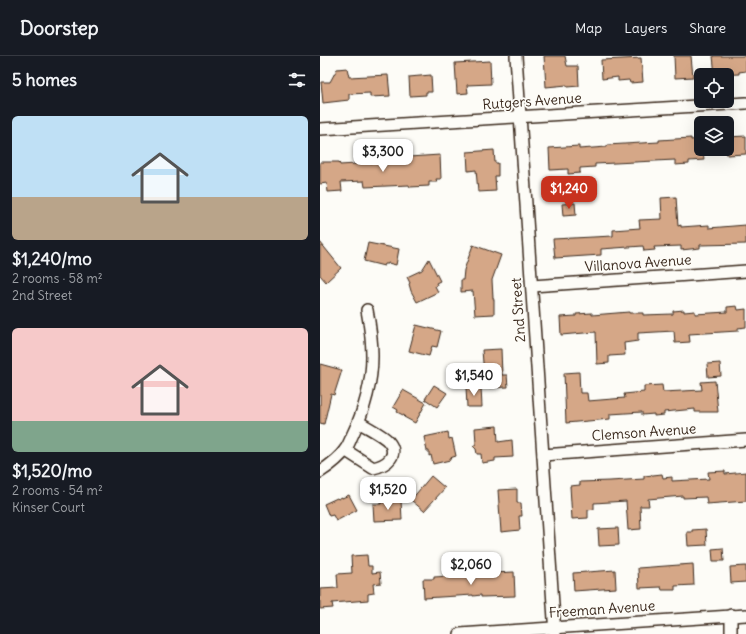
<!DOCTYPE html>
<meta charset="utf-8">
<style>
:root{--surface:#171b24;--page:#20242c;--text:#f1f3f6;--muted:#9ea1a6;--line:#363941;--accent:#c8321e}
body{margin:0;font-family:Delius,sans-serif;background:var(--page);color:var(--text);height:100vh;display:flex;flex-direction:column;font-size:15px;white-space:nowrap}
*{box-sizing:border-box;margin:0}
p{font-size:13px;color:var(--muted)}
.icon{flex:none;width:22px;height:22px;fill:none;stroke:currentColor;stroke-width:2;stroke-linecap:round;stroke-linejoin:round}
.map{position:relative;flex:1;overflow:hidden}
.drawer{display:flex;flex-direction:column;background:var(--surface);width:320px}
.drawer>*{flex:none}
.fabs{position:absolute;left:374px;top:12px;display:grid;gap:8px}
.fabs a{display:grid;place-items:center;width:40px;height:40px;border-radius:6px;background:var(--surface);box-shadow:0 4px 16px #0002;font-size:20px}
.price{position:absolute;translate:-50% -34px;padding:0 9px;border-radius:8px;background:#fff;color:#222;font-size:13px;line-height:26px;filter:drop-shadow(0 1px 2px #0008)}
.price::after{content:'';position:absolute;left:50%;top:24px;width:12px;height:9px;margin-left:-6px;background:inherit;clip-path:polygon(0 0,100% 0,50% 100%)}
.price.current{background:var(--accent);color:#fff}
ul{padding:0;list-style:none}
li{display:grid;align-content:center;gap:8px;height:212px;padding:0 12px}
li span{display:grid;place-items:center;height:124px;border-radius:6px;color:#555}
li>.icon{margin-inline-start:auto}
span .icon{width:72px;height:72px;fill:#fffc;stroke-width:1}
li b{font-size:17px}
h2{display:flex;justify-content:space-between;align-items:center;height:48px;padding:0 12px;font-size:17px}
header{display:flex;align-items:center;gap:24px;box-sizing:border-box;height:56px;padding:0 20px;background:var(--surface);border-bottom:1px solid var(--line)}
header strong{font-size:19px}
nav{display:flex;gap:22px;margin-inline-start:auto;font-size:14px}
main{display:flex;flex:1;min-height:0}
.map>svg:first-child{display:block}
</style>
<header>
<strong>Doorstep</strong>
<nav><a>Map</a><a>Layers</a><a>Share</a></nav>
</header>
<main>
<section class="drawer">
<h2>5 homes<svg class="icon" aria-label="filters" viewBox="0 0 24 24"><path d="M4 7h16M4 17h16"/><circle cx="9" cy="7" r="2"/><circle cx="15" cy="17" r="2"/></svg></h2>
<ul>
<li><span style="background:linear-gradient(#bfe0f5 65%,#b9a48a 0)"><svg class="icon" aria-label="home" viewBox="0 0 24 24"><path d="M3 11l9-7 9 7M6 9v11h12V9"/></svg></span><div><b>$1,240/mo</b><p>2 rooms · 58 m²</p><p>2nd Street</p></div></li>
<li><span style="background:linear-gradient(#f6c9c9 75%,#7fa58c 0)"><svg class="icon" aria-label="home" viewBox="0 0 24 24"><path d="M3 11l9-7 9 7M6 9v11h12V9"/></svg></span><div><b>$1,520/mo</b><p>2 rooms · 54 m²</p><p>Kinser Court</p></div></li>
</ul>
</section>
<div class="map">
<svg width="426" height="578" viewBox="0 0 426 578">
<rect width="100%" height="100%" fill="#fdfcf7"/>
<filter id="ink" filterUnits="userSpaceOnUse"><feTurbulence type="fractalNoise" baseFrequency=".025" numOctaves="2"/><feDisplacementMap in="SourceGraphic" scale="8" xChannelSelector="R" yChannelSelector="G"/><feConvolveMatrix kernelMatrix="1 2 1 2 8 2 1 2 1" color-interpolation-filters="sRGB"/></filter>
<g filter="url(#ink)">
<!-- building -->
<g fill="#d5a787" stroke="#3b2a1e">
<polygon points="224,0 245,0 247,10 258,10 259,30 247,31 247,29 226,31"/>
<polygon points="354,0 371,0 373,21 355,22"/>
<polygon points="393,0 426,0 426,15 419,16 419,18 395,19"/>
<polygon points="321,2 323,26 310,27 309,24 298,25 298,21 282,23 281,4"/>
<polygon points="170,5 171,28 147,29 148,37 137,38 135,7"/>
<polygon points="27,12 29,21 68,19 70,40 50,41 50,37 29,38 29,44 3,47 1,26 10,26 17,13"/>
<polygon points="111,19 112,36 106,36 106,39 90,40 89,21"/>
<polygon points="426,80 426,98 407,99 407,81"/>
<polygon points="371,82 371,84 381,83 381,93 383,93 384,104 369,105 369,108 355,109 355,104 275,108 275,111 260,112 260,117 248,118 248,113 230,114 229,92 259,90 259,93 287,91 287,89 339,86 339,84"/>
<polygon points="174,94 175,107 178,107 178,120 175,120 176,135 158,136 156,114 148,115 147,96"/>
<polygon points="120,99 121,123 116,123 117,126 109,126 109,130 90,131 89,129 45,131 44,125 21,126 22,135 8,136 7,127 0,128 0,106 19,106 20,109 52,107 52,105 58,104 58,103"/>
<polygon points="356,141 358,170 361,169 361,171 389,169 389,172 426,169 426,188 380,189 380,192 361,194 361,190 334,191 335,194 324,195 323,190 281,193 281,199 235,202 233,183 293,180 293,174 320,172 319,164 342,163 341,142"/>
<polygon points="255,147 256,159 243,160 242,148"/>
<polygon points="0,186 21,212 6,226 0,219"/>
<polygon points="48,187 79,193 76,209 68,207 68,208 65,208 64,210 44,205"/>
<polygon points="153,189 181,199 172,224 173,242 174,244 174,258 155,259 153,235 141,236 141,224 143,224 144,214"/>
<polygon points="109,203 120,225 116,227 117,229 115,230 118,236 97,246 91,235 89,228 90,227 87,221 102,214"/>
<polygon points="417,250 418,254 426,253 426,271 418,272 418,275 369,278 370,286 355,287 354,275 318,277 318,285 304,287 305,299 289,300 289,307 277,308 276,276 241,279 240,261 256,260 256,258 272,257 272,259 309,256 309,257 323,257 323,259 353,258 353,255 364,254 364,256 375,255 375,258 407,256 407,251"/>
<polygon points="96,269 121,275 117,291 112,290 109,300 89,295"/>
<polygon points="181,293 182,319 187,319 188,331 165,332 162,294"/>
<polygon points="400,307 401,320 388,321 387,308"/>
<polygon points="0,308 22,314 14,339 11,338 4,368 0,367"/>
<polygon points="259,316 260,337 267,337 268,345 305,342 304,338 324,336 324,330 342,329 343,336 382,334 381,326 395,325 398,356 375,356 375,353 344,356 344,359 334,360 334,358 322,359 322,356 290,358 290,363 246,367 244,317"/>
<polygon points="114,329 127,337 117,351 105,343"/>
<polygon points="146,331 161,331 162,351 147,351"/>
<polygon points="83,334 106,347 95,367 84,361 85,360 77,356 78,354 73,351"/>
<polygon points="177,370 178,386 192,384 193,401 175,402 175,405 162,407 161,398 157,398 156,393 153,390 156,388 155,372"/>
<polygon points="128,376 129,383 132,382 136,400 130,402 130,404 113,408 111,399 109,400 109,395 107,395 104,381"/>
<polygon points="405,415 405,418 426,416 426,445 387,448 386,441 363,442 363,440 328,443 329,450 320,450 321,473 308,474 306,445 274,447 274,453 268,454 268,462 252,463 250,430 260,429 260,426 290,425 324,423 324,420 342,418 343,422 352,421 352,425 389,423 388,416"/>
<polygon points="111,420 125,432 104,455 91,444"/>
<polygon points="197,433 197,447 201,447 202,460 199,460 200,474 181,476 178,434"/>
<polygon points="29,439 37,454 16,465 13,459 9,460 4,448 17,442 18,443 22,441 22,442"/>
<polygon points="81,444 82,464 54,465 53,448 61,448 61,446 69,446 68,445"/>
<polygon points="298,472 299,489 279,490 278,473"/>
<polygon points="386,473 387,489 368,490 367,476 372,476 372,474"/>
<polygon points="403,492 404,505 393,505 392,493"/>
<polygon points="47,499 48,510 52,510 52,517 60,516 61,527 53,528 54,537 48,538 48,544 12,547 13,552 0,553 0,533 18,532 17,518 32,517 31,500"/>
<polygon points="373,508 374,529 355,530 355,534 342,534 341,531 319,532 318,512"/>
<polygon points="426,510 426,526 411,527 410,511"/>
<polygon points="295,514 296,532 254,535 253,517"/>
<polygon points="194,516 195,540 161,541 161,539 153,540 153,539 104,542 103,523 114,523 114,521 130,520 131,521 152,520 152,518"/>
</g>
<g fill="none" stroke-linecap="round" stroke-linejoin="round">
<!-- street casing -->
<g stroke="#3b2a1e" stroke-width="14">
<g id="street">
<polyline points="196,0 235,578"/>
<polyline points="0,73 426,47"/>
<polyline points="212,230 426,215"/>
<path d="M25,394L53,412C67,409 80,399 68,385C63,379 46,371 39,366"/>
<polyline points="223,399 426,384"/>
<path d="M0,416C9,410 19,403 25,394C28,390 30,385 32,380C44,355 52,328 52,300C52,284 50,270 47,254"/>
<polyline points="411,559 411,578"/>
<polyline points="140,578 426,559"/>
</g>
</g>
<!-- street -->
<use href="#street" stroke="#fdfcf7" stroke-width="11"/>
</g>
</g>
<g text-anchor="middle" stroke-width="3.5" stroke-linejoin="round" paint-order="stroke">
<!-- street labels -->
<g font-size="14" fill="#3b2a1e" stroke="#fdfcf7">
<text transform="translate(212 45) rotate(-4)" y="5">Rutgers Avenue</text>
<text transform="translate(318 207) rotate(-4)" y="5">Villanova Avenue</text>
<text transform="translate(198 254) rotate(-94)" y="5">2nd Street</text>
<text transform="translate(324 376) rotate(-4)" y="5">Clemson Avenue</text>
<text transform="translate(282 553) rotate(-4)" y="5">Freeman Avenue</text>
</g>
</g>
</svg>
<div class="fabs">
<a><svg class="icon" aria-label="locate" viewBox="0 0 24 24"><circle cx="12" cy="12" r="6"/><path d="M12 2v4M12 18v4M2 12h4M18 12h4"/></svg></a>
<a><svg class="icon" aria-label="layers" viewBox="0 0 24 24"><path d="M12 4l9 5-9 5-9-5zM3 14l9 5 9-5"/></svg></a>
</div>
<b class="price" style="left:63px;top:117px">$3,300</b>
<b class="price current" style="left:249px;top:154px">$1,240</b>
<b class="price" style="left:154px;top:341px">$1,540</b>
<b class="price" style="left:68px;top:455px">$1,520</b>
<b class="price" style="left:151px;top:530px">$2,060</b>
</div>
</main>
